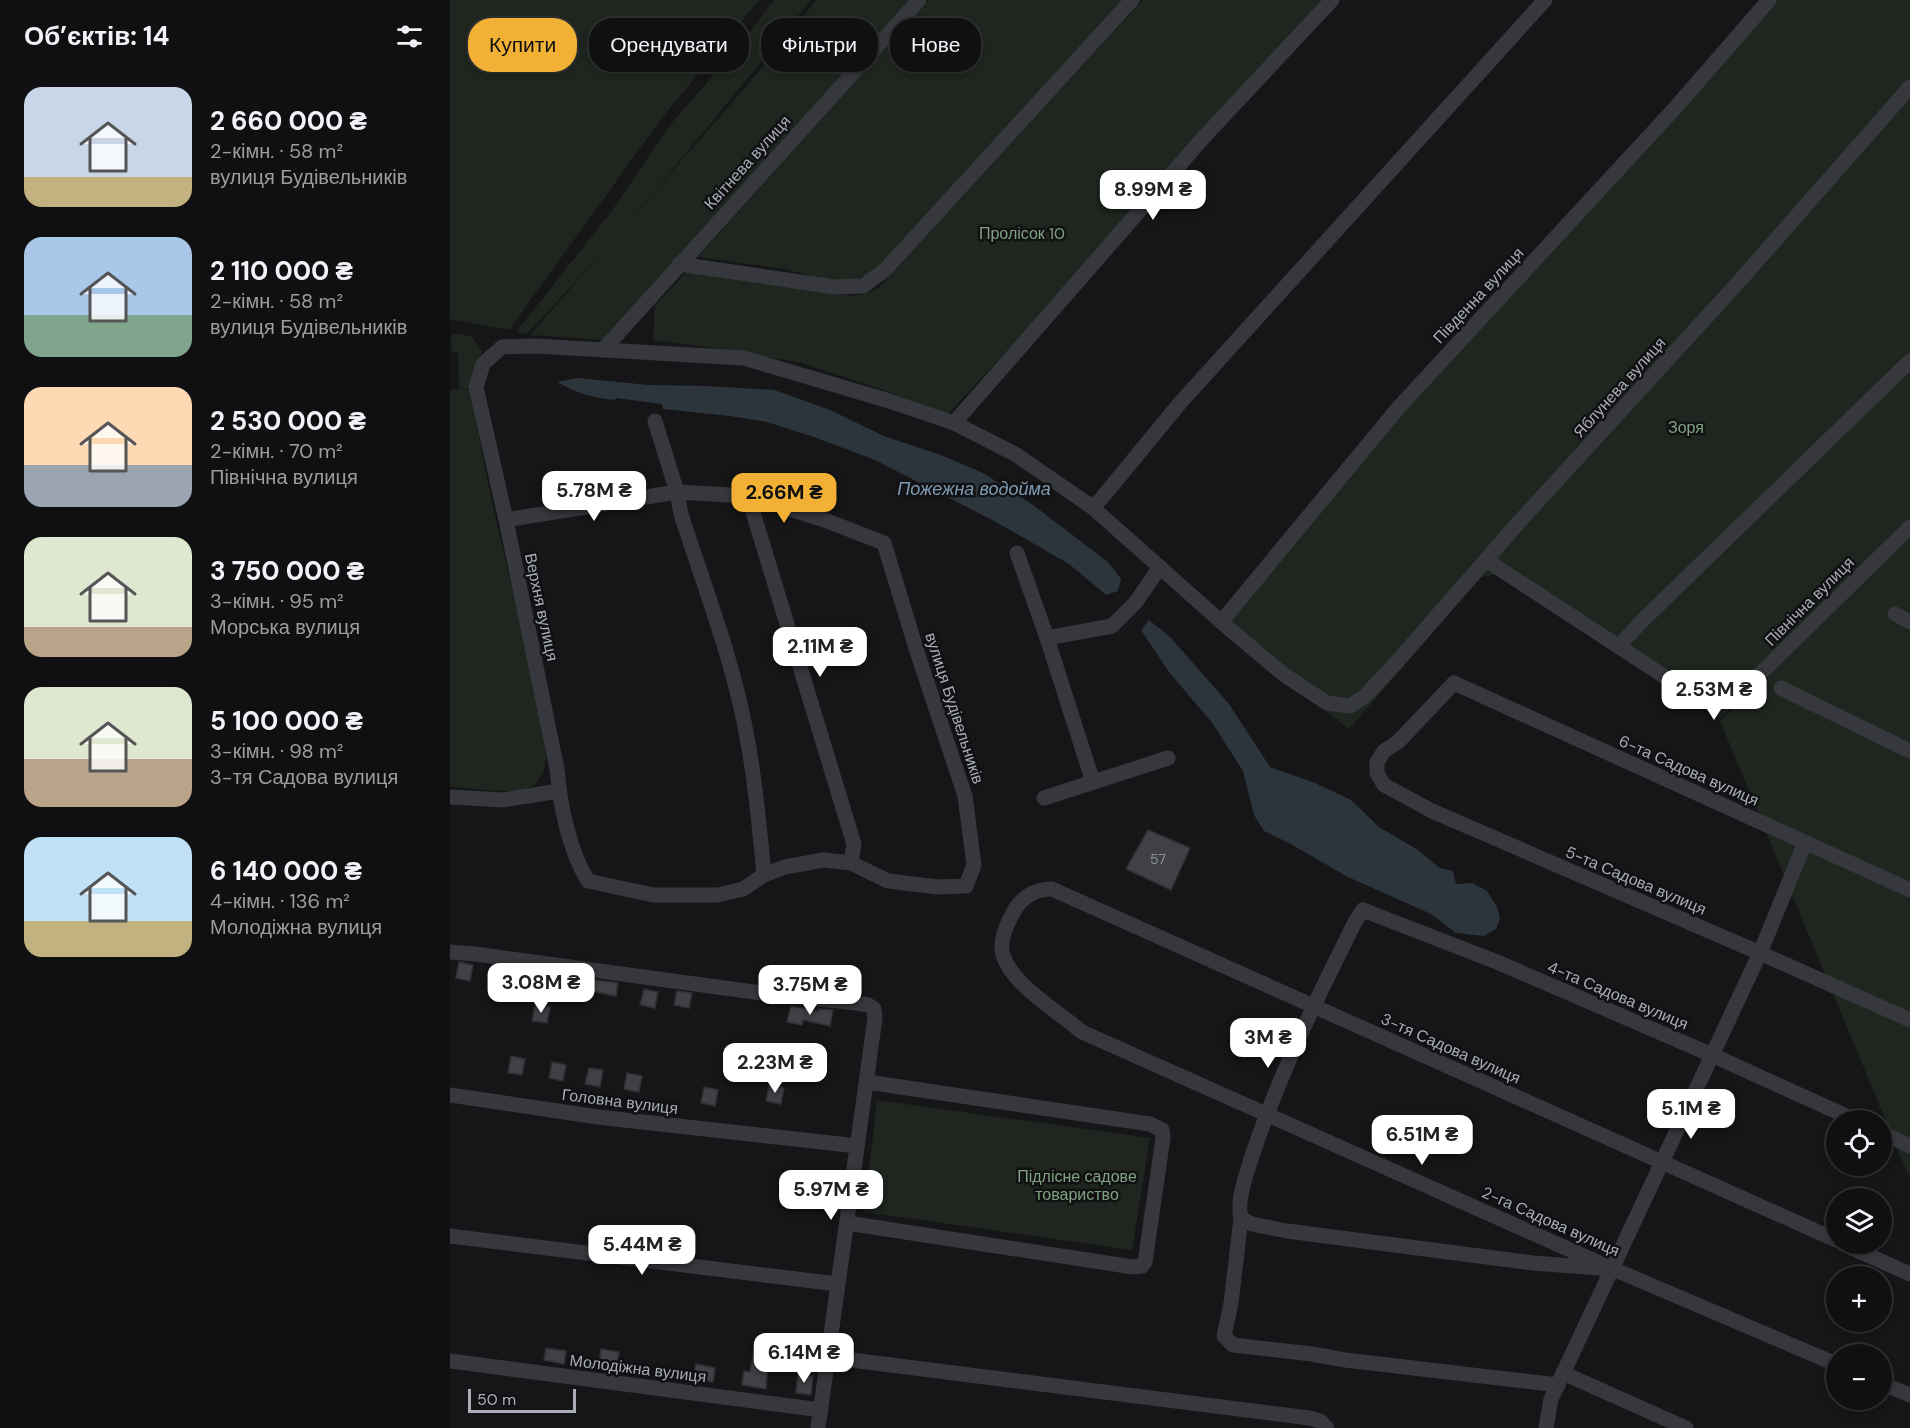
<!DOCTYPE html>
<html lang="uk">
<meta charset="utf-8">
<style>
:root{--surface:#101012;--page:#1e1e20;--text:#f1f3f6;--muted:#9c9d9f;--line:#303032;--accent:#f2b134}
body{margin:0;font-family:"DM Sans",sans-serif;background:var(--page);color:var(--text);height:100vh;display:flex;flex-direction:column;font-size:22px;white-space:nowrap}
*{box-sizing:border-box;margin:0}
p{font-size:20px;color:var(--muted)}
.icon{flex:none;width:33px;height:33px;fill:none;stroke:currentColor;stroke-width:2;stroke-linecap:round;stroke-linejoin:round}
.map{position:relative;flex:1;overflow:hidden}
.panel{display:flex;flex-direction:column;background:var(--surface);width:450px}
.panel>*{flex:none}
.guide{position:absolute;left:18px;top:18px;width:570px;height:54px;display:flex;gap:12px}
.controls{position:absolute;left:1376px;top:1110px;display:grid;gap:12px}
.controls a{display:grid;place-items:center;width:66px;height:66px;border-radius:50%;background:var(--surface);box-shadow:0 3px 9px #0003,0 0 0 2px var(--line);font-size:30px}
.scale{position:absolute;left:18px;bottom:15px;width:108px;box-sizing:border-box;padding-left:6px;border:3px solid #a8adb8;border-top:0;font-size:16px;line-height:21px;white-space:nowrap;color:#a8adb8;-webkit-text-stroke:4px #111113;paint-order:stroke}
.price{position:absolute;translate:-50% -51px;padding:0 14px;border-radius:12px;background:#fff;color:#222;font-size:20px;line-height:39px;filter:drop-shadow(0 2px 3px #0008)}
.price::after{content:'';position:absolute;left:50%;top:36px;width:18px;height:14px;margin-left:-9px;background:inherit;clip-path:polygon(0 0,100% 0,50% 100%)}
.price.current{background:var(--accent);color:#111}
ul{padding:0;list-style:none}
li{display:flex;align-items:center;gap:18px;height:150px;padding:0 24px}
li span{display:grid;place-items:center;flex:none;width:168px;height:120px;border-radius:18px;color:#555}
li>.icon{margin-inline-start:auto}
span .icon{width:72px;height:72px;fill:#fffc;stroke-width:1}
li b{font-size:26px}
h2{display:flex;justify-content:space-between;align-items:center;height:72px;padding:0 24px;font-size:26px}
.chip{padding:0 21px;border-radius:24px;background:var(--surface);box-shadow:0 3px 9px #0003,0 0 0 2px var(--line);font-size:21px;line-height:54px}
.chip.current{background:var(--accent);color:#111}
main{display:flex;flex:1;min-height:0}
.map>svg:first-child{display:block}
</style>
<main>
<section class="panel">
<h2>Об’єктів: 14<svg class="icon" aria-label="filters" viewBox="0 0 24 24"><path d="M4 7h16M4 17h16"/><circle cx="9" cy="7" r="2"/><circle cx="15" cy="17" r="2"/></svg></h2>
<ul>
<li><span style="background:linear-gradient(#c9d6e8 75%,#c2b280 0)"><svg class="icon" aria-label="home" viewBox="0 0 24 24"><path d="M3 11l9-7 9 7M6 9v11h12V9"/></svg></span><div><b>2 660 000 ₴</b><p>2-кімн. · 58 m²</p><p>вулиця Будівельників</p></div></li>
<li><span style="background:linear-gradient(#a9c7e8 65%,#7fa58c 0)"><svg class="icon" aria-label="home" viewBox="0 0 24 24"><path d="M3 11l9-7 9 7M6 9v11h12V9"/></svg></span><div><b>2 110 000 ₴</b><p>2-кімн. · 58 m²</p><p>вулиця Будівельників</p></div></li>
<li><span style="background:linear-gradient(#ffd9b3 65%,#9aa5b1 0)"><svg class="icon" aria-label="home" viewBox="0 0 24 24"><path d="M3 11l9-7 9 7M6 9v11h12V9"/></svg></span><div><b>2 530 000 ₴</b><p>2-кімн. · 70 m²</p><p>Північна вулиця</p></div></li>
<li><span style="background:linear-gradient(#dfe7d0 75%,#b9a48a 0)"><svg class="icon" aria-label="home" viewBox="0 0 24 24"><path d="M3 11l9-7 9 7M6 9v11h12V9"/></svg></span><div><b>3 750 000 ₴</b><p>3-кімн. · 95 m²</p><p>Морська вулиця</p></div></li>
<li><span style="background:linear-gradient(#dfe7d0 60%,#b9a48a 0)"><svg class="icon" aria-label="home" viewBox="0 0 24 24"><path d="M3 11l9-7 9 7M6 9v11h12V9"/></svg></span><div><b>5 100 000 ₴</b><p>3-кімн. · 98 m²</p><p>3-тя Садова вулиця</p></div></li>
<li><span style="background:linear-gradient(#bfe0f5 70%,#c2b280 0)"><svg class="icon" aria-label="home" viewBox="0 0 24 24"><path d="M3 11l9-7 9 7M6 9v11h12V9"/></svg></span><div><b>6 140 000 ₴</b><p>4-кімн. · 136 m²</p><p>Молодіжна вулиця</p></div></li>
</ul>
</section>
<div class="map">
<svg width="1460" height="1428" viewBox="0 0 1460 1428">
<rect width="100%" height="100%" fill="#161618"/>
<!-- green -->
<g fill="#1e261f">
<polygon points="0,0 309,0 211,119 59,330 0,319"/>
<path d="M324,0H361C269,113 178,228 77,334L66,332L161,212L220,125L292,42Z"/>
<polygon points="366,0 462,0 156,340 80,335 317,62"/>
<polygon points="479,0 674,0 431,268 404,281 379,280 334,269 248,257"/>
<polygon points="693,0 877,0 607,297 497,415 433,390 352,363 258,347 203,340 205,305 237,272 404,296 429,288"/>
<polygon points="1314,0 1460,0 1460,534 1271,718 1049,574 1031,577 899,729 763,623"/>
<polygon points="11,334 22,337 32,351 21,390 9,388 8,353 2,352 1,335"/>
<path d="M10,389L20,391L40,493L89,706L96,758C95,771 90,784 77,789C59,794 20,788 0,787V390Z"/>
<polygon points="1460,538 1460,1179 1270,721"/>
<polygon points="427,1100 700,1138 682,1250 414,1212"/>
</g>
<!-- water -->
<g fill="#2c353c">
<path d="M128,378L198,385L258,386L324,390L380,410L436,437L491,455L533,473L583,505L658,562L671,579L668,591L656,595L619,564L546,522L425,460L364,437L317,422L280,416L213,409L212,404L166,398L165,400C143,398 126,393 107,382Z"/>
<polygon points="699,620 721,638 779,704 820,767 865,783 901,800 929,827 968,850 990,868 1003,871 1006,884 1022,883 1037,891 1047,907 1050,918 1046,929 1034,936 1006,933 981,914 898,877 839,843 814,831 804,815 793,771 763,724 719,672 691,630"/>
</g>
<!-- building -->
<g fill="#404145" stroke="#303034" stroke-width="1.5">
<polygon points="698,830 740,848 721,890 676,869"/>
<polygon points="9,962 23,965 20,981 6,978"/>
<polygon points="48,967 96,974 93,988 79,985 79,984 46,977"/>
<polygon points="119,977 168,983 166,996 131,989 130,992 116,989"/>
<polygon points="194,989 208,992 205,1008 190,1005"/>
<polygon points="227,991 242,993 239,1008 224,1005"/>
<polygon points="85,1004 100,1007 97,1023 82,1021"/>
<polygon points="341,1006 368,1011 368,1009 383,1010 380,1026 353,1020 352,1025 337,1022"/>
<polygon points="61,1056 75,1059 72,1075 58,1073"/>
<polygon points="102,1062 116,1065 113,1081 99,1078"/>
<polygon points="139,1068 153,1070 150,1087 135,1084"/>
<polygon points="177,1073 192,1076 189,1092 174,1089"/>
<polygon points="319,1085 334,1088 331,1104 316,1101"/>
<polygon points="254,1087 268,1090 265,1106 251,1103"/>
<polygon points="96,1348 116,1351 114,1364 94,1360"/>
<polygon points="151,1349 169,1352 167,1367 149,1364"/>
<polygon points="304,1349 319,1351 316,1389 292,1385 294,1371 300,1372"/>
<polygon points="246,1364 265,1368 263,1382 243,1378"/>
<polygon points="348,1374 363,1376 361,1395 346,1393"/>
</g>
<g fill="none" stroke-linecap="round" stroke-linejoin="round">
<!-- minor -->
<g stroke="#37383d" stroke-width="15">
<polyline points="229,264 385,287 413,286 435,270 682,0"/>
<polyline points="153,350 469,0"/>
<path d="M205,421L227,492L231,514C255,589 285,665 298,743C306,786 310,831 314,875"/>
<polyline points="504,423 753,138 882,0"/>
<polyline points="298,496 404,844 401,863"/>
<polyline points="642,507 651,499 730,403 1095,0"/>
<path d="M56,520L227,492L298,496L372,519L434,543L468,655L515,796L524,865L516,886L488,887L438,881L401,863L373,860L335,867L314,875L293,889L268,895H203L138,881C119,850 110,805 107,769L56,520L26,387L33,364L52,347L85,346L294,358L436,400L504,423L565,454L642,507L776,626L833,674L877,703L900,706L914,697L945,664L1069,522L1285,286L1460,87"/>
<polyline points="567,553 597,638 643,782"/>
<polyline points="1036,560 1229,686 1267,704 1278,699 1312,672 1460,527"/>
<polyline points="1445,614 1460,622"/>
<polyline points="771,622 949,407 1226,107 1319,0"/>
<polyline points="597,638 662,626 686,602 710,567"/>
<polyline points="1169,646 1193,620 1460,361"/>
<polyline points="1331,688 1460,751"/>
<polyline points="0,797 53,800 109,791"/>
<polyline points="594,798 718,758"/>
<polyline points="1460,890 1004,683 948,742 934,751 927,762 927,773 934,785 982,811 1310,953 1460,1020"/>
<polyline points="0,952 25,954 319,994 406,1003 418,1005 424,1009 425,1018 368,1428"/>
<polyline points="0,1095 148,1117 407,1146"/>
<polyline points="1431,1132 1460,1146"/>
<polyline points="791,1218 781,1303 774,1336 783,1345 862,1354 895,1360 1108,1385"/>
<polyline points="397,1223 683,1267 692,1266 695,1262 713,1138 712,1130 700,1124 417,1082"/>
<polyline points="0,1236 387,1284"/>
<path d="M1386,1240L602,889C584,889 570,898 562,915C556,926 549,943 553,955C562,985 609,1012 632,1032L1163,1269L1386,1364"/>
<polyline points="1393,1244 1460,1274"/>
<path d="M1150,1268L1083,1263L837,1231L802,1224L791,1218C786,1202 797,1172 802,1156C829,1075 867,998 905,922L913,910L1047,962L1262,1055L1405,1120"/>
<polyline points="378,1357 859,1418 870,1421 877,1428"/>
<polyline points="0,1361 371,1410"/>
<polyline points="1113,1373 1236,1428"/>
<polyline points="1431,1383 1460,1395"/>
<polyline points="1096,1428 1101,1399 1310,953 1355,843"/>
</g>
</g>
<g text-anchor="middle" stroke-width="5" stroke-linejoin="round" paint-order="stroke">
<!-- number labels -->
<g font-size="14" fill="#8e929b">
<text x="708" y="864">57</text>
</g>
<!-- street labels -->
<g font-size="16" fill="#a8adb8" stroke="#111113">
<text transform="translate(297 162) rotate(-48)" y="6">Квітнева вулиця</text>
<text transform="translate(1028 295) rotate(-47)" y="6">Південна вулиця</text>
<text transform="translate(1169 387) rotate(-48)" y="6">Яблунева вулиця</text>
<text transform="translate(1359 601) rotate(-45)" y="6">Північна вулиця</text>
<text transform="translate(92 607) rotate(78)" y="6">Верхня вулиця</text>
<text transform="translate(505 708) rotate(72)" y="6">вулиця Будівельників</text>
<text transform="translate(1239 770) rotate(24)" y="6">6-та Садова вулиця</text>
<text transform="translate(1186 880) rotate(23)" y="6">5-та Садова вулиця</text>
<text transform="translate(1168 995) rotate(23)" y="6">4-та Садова вулиця</text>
<text transform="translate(1001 1048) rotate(24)" y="6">3-тя Садова вулиця</text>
<text transform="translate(170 1101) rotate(7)" y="6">Головна вулиця</text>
<text transform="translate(1101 1221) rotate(24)" y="6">2-га Садова вулиця</text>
<text transform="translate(188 1368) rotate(7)" y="6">Молодіжна вулиця</text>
</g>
<!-- park labels -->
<g font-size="16" fill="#7fa381" stroke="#111113">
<text x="572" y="239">Пролісок 10</text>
<text x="1236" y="433">Зоря</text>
<text x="627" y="1182">Підлісне садове<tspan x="627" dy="18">товариство</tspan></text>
</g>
<!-- water labels -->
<g font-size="18" font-style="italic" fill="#7f9bb3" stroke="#111113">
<text x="524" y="495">Пожежна водойма</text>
</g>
</g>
</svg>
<div class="controls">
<a><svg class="icon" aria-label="locate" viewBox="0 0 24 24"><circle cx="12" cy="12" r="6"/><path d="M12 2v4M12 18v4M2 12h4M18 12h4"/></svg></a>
<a><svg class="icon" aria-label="layers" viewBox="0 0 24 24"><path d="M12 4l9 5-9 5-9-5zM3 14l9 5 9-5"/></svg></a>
<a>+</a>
<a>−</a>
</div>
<div class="scale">50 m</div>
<b class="price" style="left:703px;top:221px">8.99M ₴</b>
<b class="price" style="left:144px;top:522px">5.78M ₴</b>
<b class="price current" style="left:334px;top:524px">2.66M ₴</b>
<b class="price" style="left:370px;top:678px">2.11M ₴</b>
<b class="price" style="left:1264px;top:721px">2.53M ₴</b>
<b class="price" style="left:91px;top:1014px">3.08M ₴</b>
<b class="price" style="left:360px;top:1016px">3.75M ₴</b>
<b class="price" style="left:818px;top:1069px">3M ₴</b>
<b class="price" style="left:325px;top:1094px">2.23M ₴</b>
<b class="price" style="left:1241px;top:1140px">5.1M ₴</b>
<b class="price" style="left:972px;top:1166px">6.51M ₴</b>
<b class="price" style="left:381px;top:1221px">5.97M ₴</b>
<b class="price" style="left:192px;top:1276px">5.44M ₴</b>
<b class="price" style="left:354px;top:1384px">6.14M ₴</b>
<div class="guide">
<a class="chip current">Купити</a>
<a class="chip">Орендувати</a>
<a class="chip">Фільтри</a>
<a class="chip">Нове</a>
</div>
</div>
</main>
